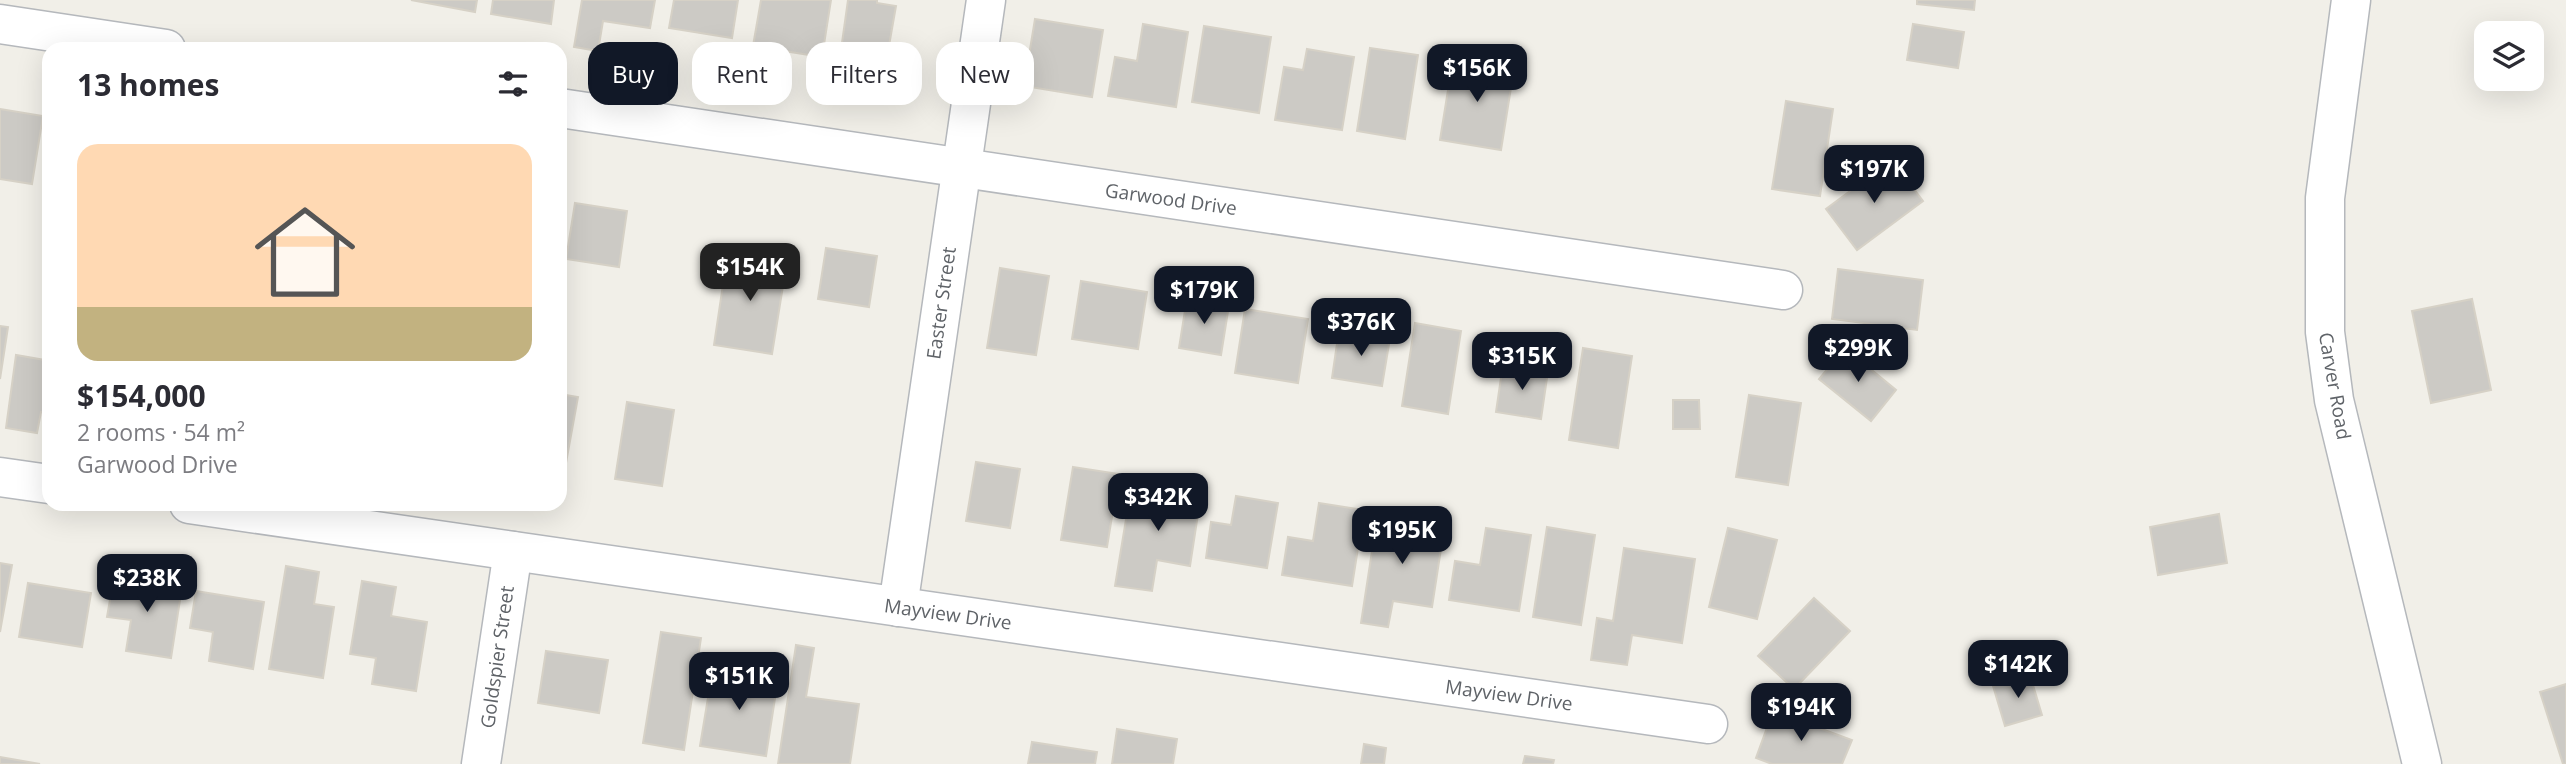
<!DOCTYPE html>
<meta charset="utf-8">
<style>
:root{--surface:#fff;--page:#f2f2f3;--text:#2b2b33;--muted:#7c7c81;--line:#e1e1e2;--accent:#111827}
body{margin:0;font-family:"Open Sans",sans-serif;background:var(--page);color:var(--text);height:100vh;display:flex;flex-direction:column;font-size:26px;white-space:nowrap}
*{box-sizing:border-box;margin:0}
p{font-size:23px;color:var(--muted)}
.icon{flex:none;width:38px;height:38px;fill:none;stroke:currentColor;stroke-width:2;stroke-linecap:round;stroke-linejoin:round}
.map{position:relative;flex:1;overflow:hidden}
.sheet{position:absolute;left:42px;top:42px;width:525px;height:469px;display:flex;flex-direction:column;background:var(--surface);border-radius:21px;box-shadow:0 7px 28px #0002}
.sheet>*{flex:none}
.guide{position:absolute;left:588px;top:42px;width:665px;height:63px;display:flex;gap:14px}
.buttons{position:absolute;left:2474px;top:21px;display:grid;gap:14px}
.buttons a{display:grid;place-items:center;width:70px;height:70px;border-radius:14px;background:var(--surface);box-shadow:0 7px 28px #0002;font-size:35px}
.price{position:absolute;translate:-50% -60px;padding:0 16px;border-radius:14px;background:var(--accent);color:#fff;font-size:23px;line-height:46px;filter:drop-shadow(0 2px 4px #0008)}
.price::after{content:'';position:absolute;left:50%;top:42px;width:21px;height:16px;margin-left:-10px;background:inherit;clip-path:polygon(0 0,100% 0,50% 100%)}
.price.selected{background:#222;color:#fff}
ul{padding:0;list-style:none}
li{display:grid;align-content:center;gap:14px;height:371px;padding:0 35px}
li+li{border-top:2px solid var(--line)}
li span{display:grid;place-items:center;height:217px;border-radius:21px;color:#555}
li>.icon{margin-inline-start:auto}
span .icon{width:126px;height:126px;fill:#fffc;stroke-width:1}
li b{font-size:30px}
h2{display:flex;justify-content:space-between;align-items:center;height:84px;padding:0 35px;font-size:30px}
.pill{padding:0 24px;border-radius:21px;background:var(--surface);box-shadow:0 7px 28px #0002;font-size:24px;line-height:63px}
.pill.selected{background:var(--accent);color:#fff}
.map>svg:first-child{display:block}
</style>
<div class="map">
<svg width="2566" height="764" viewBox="0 0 2566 764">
<rect width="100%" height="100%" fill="#f1efe8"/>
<!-- building -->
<g fill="#cccac5" stroke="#d6d1c6" stroke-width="2">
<polygon points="411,0 477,0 475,12"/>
<polygon points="493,0 554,0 551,24 491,14"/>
<polygon points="582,0 655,0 650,28 603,21 598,51 574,47"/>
<polygon points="674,0 738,0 732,38 669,28"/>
<polygon points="761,0 831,0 822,57 753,46"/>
<polygon points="848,0 877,0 877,3 896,6 887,57 841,50"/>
<polygon points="1917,0 1975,0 1974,10 1917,4"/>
<polygon points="1035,19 1103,30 1092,97 1024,86"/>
<polygon points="1143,24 1188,32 1176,107 1108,96 1115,57 1137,61"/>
<polygon points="1913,24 1964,32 1958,68 1907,60"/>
<polygon points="1204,26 1271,37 1259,113 1192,102"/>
<polygon points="1370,48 1418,55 1405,139 1357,131"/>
<polygon points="1307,49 1354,57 1342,130 1275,120 1284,67 1303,70"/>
<polygon points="1453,59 1514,69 1501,150 1440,140"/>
<polygon points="1786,101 1833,109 1820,196 1772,189"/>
<polygon points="0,109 43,116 32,184 0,179"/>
<polygon points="1892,160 1923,201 1857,250 1826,209"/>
<polygon points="575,203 627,211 619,267 566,259"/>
<polygon points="826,248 877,256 869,307 818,299"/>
<polygon points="728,251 787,261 772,354 714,345"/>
<polygon points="1000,268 1049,276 1036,355 987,348"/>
<polygon points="1838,269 1923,280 1917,330 1832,319"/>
<polygon points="1081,281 1147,292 1138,349 1072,339"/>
<polygon points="1187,298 1229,305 1221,355 1179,348"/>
<polygon points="2472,299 2491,390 2431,403 2412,311"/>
<polygon points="1245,309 1308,319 1298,383 1235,373"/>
<polygon points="1415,323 1461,331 1448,414 1402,406"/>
<polygon points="0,326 8,327 0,379"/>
<polygon points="1339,330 1390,338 1382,386 1332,378"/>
<polygon points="49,333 49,413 41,412 37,433 6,428 16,355 45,360"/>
<polygon points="1583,348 1632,356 1618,448 1569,440"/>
<polygon points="1845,348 1896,390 1871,421 1819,379"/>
<polygon points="1503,364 1548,371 1541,419 1496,412"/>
<polygon points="560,394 578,397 564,474 560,474"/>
<polygon points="1749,395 1801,403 1788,485 1736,477"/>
<polygon points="1673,400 1699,400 1700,429 1673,429"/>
<polygon points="627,402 674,410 662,486 615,479"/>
<polygon points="976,462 1020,469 1010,528 966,521"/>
<polygon points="1073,467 1119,474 1107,547 1061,540"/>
<polygon points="1155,480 1202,488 1190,566 1157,560 1152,591 1115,586 1130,495 1152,498"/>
<polygon points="1236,496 1278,503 1267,568 1206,558 1211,522 1231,525"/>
<polygon points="1319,503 1364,510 1352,586 1282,575 1288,537 1313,541"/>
<polygon points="1378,512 1445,523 1432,607 1393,601 1388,627 1361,623"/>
<polygon points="2219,514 2227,563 2158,575 2150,527"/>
<polygon points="1547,527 1595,535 1581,625 1533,617"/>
<polygon points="1486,528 1531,535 1519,611 1449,600 1455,561 1480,565"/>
<polygon points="1728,528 1777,540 1757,619 1709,607"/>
<polygon points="1624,548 1695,559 1682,643 1632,635 1627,665 1591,660 1597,618 1613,621"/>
<polygon points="0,563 12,565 0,632"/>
<polygon points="286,566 319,572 314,604 334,607 323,678 269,669"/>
<polygon points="114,577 182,587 171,658 126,651 131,620 107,617"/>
<polygon points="362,581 396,587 391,616 427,622 416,691 372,684 376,658 350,654"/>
<polygon points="28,583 91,593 82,647 19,637"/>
<polygon points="196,591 264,602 253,669 209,661 213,632 190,628"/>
<polygon points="1814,598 1850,631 1794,689 1758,656"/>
<polygon points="661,632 701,638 684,750 643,743"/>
<polygon points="796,645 814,648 806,697 859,704 850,764 778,764"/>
<polygon points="546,651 608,660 599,713 538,703"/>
<polygon points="713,668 778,679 766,756 700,746"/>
<polygon points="2030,675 2042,715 2005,726 1993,686"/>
<polygon points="2566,684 2566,764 2563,764 2540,692"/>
<polygon points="1773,711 1852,740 1842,764 1772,764 1756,758"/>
<polygon points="1117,729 1177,739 1173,764 1112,764"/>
<polygon points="1032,742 1097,752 1095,764 1028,764"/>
<polygon points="1364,744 1386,748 1384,764 1361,764"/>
<polygon points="1525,756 1554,760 1553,764 1523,764"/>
<polygon points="0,757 40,764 0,764"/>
</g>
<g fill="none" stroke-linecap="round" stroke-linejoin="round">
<!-- minor casing -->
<g stroke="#b5b8bc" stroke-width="41">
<g id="minor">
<polyline points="0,24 166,49"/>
<polyline points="560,108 1783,290"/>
<polyline points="0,477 49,484"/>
<polyline points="189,504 1708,724"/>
<polyline points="898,607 986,0"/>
<polyline points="481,764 513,551"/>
</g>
</g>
<!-- tertiary casing -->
<g stroke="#b5b8bc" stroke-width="41">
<polyline id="tertiary" points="2351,0 2325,198 2325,332 2334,400 2422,764"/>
</g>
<!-- minor -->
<use href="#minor" stroke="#fff" stroke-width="38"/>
<!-- tertiary -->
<use href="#tertiary" stroke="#fff" stroke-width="38"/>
</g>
<g text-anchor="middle" stroke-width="5" stroke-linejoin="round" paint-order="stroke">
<!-- street labels -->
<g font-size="19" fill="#5f6368" stroke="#fff">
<text transform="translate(1171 199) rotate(8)" y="7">Garwood Drive</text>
<text transform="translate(941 303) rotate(-82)" y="7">Easter Street</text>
<text transform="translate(2335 386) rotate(80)" y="7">Carver Road</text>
<text transform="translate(948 614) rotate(8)" y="7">Mayview Drive</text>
<text transform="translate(497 657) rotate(-82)" y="7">Goldspier Street</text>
<text transform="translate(1509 695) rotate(8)" y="7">Mayview Drive</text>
</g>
</g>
</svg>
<div class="buttons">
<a><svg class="icon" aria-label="layers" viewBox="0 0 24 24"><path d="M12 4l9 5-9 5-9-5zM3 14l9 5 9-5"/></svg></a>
</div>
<b class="price" style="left:1477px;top:104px">$156K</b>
<b class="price" style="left:1874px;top:205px">$197K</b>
<b class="price selected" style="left:750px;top:303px">$154K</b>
<b class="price" style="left:1204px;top:326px">$179K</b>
<b class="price" style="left:1361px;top:358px">$376K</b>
<b class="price" style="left:1858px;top:384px">$299K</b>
<b class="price" style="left:1522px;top:392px">$315K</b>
<b class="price" style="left:1158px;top:533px">$342K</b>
<b class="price" style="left:1402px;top:566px">$195K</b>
<b class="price" style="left:147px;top:614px">$238K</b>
<b class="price" style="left:2018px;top:700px">$142K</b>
<b class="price" style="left:739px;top:712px">$151K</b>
<b class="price" style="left:1801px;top:743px">$194K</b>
<div class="guide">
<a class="pill selected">Buy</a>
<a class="pill">Rent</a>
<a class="pill">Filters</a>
<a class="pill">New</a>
</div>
<section class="sheet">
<h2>13 homes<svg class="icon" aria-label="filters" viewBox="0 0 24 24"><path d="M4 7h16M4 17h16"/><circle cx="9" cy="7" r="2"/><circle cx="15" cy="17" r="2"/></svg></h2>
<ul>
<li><span style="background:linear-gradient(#ffd9b3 75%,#c2b280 0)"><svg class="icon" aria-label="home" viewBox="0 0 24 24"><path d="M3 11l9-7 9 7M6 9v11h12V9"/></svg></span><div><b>$154,000</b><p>2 rooms · 54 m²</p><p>Garwood Drive</p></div></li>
</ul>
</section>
</div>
